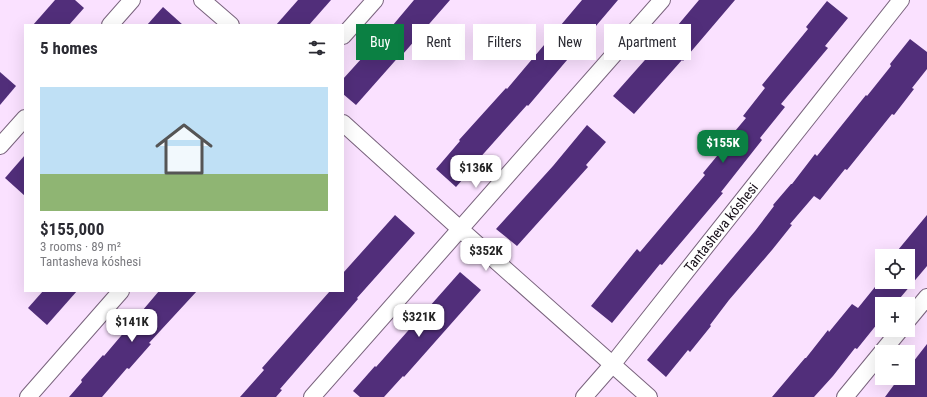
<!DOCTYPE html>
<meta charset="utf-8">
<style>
:root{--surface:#fff;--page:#f2f2f3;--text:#2b2b33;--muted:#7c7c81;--accent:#0b8043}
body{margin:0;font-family:"Roboto Condensed",sans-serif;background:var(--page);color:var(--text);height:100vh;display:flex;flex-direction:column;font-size:15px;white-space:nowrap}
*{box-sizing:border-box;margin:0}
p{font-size:13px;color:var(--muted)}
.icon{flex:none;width:22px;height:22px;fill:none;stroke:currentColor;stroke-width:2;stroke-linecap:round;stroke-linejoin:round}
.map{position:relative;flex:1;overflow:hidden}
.details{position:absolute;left:24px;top:24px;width:320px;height:268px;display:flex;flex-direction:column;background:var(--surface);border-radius:0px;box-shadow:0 4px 16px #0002}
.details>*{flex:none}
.hud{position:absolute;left:356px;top:24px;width:380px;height:36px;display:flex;gap:8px}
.tools{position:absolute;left:875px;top:249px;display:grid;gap:8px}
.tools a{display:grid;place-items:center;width:40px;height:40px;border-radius:0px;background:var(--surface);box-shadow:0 4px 16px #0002;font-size:20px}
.price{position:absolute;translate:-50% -34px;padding:0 9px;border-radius:8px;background:#fff;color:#222;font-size:13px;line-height:26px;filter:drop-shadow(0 1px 2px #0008)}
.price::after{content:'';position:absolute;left:50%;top:24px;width:12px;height:9px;margin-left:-6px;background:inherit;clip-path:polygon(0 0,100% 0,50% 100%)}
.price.current{background:var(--accent);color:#fff}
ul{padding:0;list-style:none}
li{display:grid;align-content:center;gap:8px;height:212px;padding:0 16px}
li span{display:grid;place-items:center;height:124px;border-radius:0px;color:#555}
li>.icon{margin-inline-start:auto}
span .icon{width:72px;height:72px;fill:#fffc;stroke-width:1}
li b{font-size:17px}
h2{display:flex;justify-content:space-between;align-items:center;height:48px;padding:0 16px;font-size:17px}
.tag{padding:0 14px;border-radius:0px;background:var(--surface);box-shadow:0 4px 16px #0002;font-size:14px;line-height:36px}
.tag.current{background:var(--accent);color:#fff}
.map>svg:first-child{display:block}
</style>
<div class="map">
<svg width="927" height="397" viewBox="0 0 927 397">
<rect width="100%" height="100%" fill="#fae1ff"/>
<!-- building -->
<g fill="#512e7a">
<polygon points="55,0 75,0 84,8 69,25 33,25"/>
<polygon points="298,0 331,0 309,25 276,25"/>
<polygon points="414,0 450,0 403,54 402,53 356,105 343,94 343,79 381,37 382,38"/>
<polygon points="582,0 618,0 528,106 527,105 477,161 478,162 456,187 436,169 460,141 459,140 506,88 507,89"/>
<polygon points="699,0 735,0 683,61 682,60 634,114 613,96 660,43 662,44"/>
<polygon points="827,1 848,18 825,46 828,48 781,104 785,107 760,138 762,140 721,192 723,193 662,265 660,264 612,323 591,306 637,249 640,252 705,175 703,173 722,150 720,149 746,118 743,116 765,88 762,85 808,29 806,27"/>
<polygon points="163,7 183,25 147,25"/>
<polygon points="910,39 927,52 927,69 912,88 914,89 894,115 892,114 847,170 845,169 820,200 814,196 790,224 792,225 772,250 729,300 710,325 711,326 690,352 688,350 666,377 647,360 755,231 774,206 773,205 791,184 792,184 815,154 817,156 866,95 867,96 891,66 890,64"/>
<polygon points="0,72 16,86 0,105"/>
<polygon points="587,125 606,142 586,165 588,167 517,246 496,229 553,166"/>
<polygon points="25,155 25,196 5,178"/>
<polygon points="395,215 415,233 357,298 358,299 280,389 282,390 276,397 240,397 264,370 262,368 330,291 343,291 343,273"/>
<polygon points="927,215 927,266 895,304 882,304 882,318 857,349 855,348 833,376 814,397 772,397 805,358 806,358 828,330 829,332 852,304 858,308 879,282 908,282 908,256 893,256"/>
<polygon points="460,272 481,290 404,377 403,376 384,397 360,397 353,391 375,366 376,367"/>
<polygon points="43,291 77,291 47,325 28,308"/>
<polygon points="159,291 197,291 149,343 151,344 129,369 127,368 102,397 69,397 82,382 81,380 103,355 104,356"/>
<polygon points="927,344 927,397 885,397 899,378 908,378 908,358 913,362"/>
</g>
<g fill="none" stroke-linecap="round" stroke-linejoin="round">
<!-- minor casing -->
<g stroke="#79637d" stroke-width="18">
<g id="minor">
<polyline points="202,0 231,25"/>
<polyline points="110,25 132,0"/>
<polyline points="343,36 375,0"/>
<polyline points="343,123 460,229 649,397"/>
<polyline points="0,146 25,118"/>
<polyline points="908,320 927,297"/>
<polyline points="28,397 121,291"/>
<polyline points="312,397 662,0"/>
<path id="s1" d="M584,397L612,365L901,0"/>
<polyline points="845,397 900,330"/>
</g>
</g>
<!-- minor -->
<use href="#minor" stroke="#fff" stroke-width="16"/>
</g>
<g text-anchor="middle" stroke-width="4" stroke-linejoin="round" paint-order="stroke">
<!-- street labels -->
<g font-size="14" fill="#150d17" stroke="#fff">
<text dy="5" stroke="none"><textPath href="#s1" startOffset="218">Tantasheva kóshesi</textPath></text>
</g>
</g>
</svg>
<div class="tools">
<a><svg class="icon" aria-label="locate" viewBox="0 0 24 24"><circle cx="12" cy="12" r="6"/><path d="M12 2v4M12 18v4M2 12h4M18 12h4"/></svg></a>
<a>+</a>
<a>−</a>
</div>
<b class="price current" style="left:723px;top:164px">$155K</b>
<b class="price" style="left:476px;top:189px">$136K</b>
<b class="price" style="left:486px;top:272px">$352K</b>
<b class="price" style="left:419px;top:338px">$321K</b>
<b class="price" style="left:132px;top:343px">$141K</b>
<div class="hud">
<a class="tag current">Buy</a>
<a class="tag">Rent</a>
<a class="tag">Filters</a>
<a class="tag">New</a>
<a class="tag">Apartment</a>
</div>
<section class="details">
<h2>5 homes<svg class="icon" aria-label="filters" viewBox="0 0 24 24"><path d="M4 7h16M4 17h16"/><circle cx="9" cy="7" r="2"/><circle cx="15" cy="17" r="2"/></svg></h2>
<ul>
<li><span style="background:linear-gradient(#bfe0f5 70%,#8fb573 0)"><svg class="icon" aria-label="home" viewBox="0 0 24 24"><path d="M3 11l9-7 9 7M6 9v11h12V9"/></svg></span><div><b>$155,000</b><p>3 rooms · 89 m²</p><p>Tantasheva kóshesi</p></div></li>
</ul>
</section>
</div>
